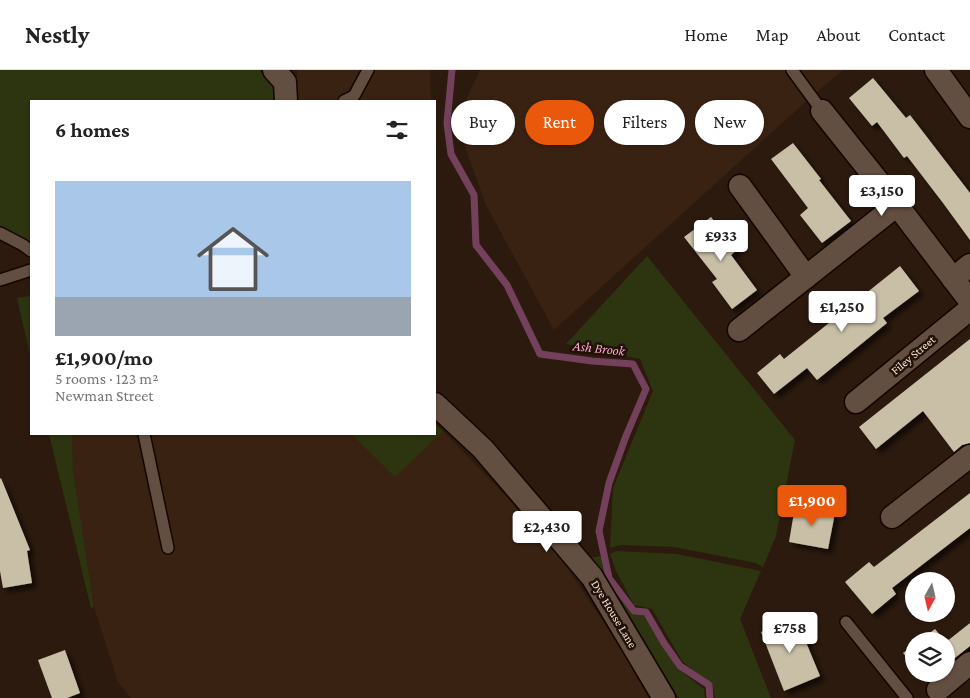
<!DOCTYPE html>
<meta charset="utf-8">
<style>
:root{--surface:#fff;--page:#f2f2f2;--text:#222;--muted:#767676;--line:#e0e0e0;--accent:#ea580c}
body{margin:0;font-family:"Crimson Pro",serif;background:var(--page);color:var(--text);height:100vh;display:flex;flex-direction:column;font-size:19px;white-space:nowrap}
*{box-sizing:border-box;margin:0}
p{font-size:16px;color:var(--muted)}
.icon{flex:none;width:28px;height:28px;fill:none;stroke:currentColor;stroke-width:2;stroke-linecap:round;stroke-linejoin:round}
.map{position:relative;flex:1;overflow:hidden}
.drawer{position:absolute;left:30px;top:30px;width:406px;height:335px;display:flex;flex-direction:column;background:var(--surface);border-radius:0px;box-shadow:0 1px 4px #0004}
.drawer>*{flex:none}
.top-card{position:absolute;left:451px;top:30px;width:444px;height:45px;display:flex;gap:10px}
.needle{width:32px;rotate:188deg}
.tools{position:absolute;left:905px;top:502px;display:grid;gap:10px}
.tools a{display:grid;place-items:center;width:50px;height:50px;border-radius:50%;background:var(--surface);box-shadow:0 1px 4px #0004;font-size:25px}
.price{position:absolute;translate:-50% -42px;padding:0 11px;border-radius:5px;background:#fff;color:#222;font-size:16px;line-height:32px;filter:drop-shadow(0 1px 2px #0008)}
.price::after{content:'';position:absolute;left:50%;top:30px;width:15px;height:11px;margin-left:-8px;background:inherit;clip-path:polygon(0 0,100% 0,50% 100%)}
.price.selected{background:var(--accent);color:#fff}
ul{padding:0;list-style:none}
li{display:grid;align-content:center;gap:10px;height:265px;padding:0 25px}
li span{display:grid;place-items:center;height:155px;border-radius:0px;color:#555}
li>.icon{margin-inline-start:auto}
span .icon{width:90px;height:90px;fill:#fffc;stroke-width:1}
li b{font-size:21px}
h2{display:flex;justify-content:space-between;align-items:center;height:60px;padding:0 25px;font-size:21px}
.tag{padding:0 18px;border-radius:22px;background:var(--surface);box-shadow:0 1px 4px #0004;font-size:18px;line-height:45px}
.tag.selected{background:var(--accent);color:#fff}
header{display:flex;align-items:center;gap:30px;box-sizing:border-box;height:70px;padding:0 25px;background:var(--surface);border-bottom:1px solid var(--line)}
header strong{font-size:24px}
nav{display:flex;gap:28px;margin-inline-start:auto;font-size:18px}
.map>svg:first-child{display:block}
</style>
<header>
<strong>Nestly</strong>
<nav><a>Home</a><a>Map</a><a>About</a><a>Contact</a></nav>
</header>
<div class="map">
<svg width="970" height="628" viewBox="0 0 970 628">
<defs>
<filter id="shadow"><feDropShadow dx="4.5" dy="4.5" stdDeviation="2.5" flood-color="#0009"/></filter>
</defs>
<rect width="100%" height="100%" fill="#2c1a0e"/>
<!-- built -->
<g fill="#3a2212">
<polygon points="297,0 430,0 431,31 297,31"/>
<polygon points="480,0 843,0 813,25 554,260 485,133 456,51"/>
<polygon points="443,361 549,471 622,580 648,628 131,628 118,612 94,537 73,400 72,364 351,364 395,406"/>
</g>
<!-- green -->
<g fill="#2c350f">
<path d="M0,0H259C268,9 277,19 278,31H31V174L0,157Z"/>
<polygon points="647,186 795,370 776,466 763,497 756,493 674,477 621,475 610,478 613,418 653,321 640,289 566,274"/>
<polygon points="31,226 31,289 17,228"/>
<polygon points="435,354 443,361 395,407 351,364 435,364"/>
<polygon points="49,364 72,364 73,400 94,537 91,538"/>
<polygon points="617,481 677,484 761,501 740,549 771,628 715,628 713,617 682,591 652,539 634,535 616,501 610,484"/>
<polygon points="602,486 606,507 633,544 643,545 677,598 704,619 705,628 679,628 590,488"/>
</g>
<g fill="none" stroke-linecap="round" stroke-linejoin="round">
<!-- stream -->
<polyline stroke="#73415b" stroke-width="7" points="452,0 447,53 451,84 474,125 476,175 507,215 540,284 592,291 633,294 646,319 626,366 609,413 599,461 609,508 634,541 646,542 664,573 680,596 709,615 710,628"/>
</g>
<!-- building -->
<g fill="#c9bfa7" filter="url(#shadow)">
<polygon points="873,8 906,48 910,45 970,123 970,170 943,133 907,86 904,88 877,52 872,56 849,28"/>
<polygon points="793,73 821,109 819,110 851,151 822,173 800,145 808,138 771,89"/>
<polygon points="711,147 737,180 731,185 757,220 732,239 712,212 717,209 684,167"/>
<polygon points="900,196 919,221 883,248 887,253 817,310 807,298 774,324 757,303 780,284 784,289"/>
<polygon points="970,269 970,373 962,375 954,382 923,341 876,379 859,357"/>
<polygon points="1,408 30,480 27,481 32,513 3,518 0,501 0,409"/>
<polygon points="970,423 970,458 892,518 896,524 872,544 845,512 869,492 874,497"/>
<polygon points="795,436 835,443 828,479 789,472"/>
<polygon points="796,548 820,606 784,621 761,562"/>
<polygon points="970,553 970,576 946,595 946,572"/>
<polygon points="935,559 945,571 919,571 920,570"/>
<polygon points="914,575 914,597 903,583"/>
<polygon points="65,580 80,623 67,628 52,628 38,590"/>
</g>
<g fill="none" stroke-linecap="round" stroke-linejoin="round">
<!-- service casing -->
<g stroke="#140500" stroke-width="14">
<g id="service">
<polyline points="792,0 822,41"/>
<polyline points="344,31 354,26 368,0"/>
<polyline points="0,163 23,175 31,181"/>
<polyline points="0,210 31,200"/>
<polyline points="144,364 168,478"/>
<polyline points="846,552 907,628"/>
</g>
</g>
<!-- minor casing -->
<g stroke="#140500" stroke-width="25">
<g id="minor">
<polyline points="274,0 285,12 286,31"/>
<polyline points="936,0 970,47"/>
<polyline points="822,41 897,135 970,231"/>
<polyline points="740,116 806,207"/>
<polyline points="953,209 970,195"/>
<polyline points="739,260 897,135"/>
<polyline points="856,332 970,239"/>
<polyline points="435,334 483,379 592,507 664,628"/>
<polyline points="892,447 970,386"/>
<polyline points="938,620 970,593"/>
</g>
</g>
<!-- service -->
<use href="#service" stroke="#634f41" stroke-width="11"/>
<!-- minor -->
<use href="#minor" stroke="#634f41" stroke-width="22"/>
</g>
<g text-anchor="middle" stroke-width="5" stroke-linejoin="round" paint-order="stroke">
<!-- street labels -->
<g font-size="12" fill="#f0e3db" stroke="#221106">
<text transform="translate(913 285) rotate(-40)" y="4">Filey Street</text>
<text transform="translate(614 544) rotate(59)" y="4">Dye House Lane</text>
</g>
<!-- water labels -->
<g font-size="14" font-style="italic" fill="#f8a7d0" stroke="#221106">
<text transform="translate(599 278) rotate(6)" y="5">Ash Brook</text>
</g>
</g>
</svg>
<div class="tools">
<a><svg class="needle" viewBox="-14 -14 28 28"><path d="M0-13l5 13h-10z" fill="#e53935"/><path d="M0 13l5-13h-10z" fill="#767676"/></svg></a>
<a><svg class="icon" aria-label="layers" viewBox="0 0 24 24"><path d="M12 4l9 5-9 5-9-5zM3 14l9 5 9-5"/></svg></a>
</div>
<b class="price" style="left:882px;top:147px">£3,150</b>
<b class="price" style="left:721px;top:192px">£933</b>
<b class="price" style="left:842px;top:263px">£1,250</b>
<b class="price selected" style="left:812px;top:457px">£1,900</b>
<b class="price" style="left:547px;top:483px">£2,430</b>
<b class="price" style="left:790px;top:584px">£758</b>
<div class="top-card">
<a class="tag">Buy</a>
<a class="tag selected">Rent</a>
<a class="tag">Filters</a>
<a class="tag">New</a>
</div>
<section class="drawer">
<h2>6 homes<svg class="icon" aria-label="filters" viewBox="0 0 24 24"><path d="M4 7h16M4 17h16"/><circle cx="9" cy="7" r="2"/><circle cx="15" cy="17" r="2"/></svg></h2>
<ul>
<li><span style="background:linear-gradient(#a9c7e8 75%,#9aa5b1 0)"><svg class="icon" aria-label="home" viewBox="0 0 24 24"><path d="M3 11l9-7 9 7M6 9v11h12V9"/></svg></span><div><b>£1,900/mo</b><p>5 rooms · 123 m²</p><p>Newman Street</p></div></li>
</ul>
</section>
</div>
